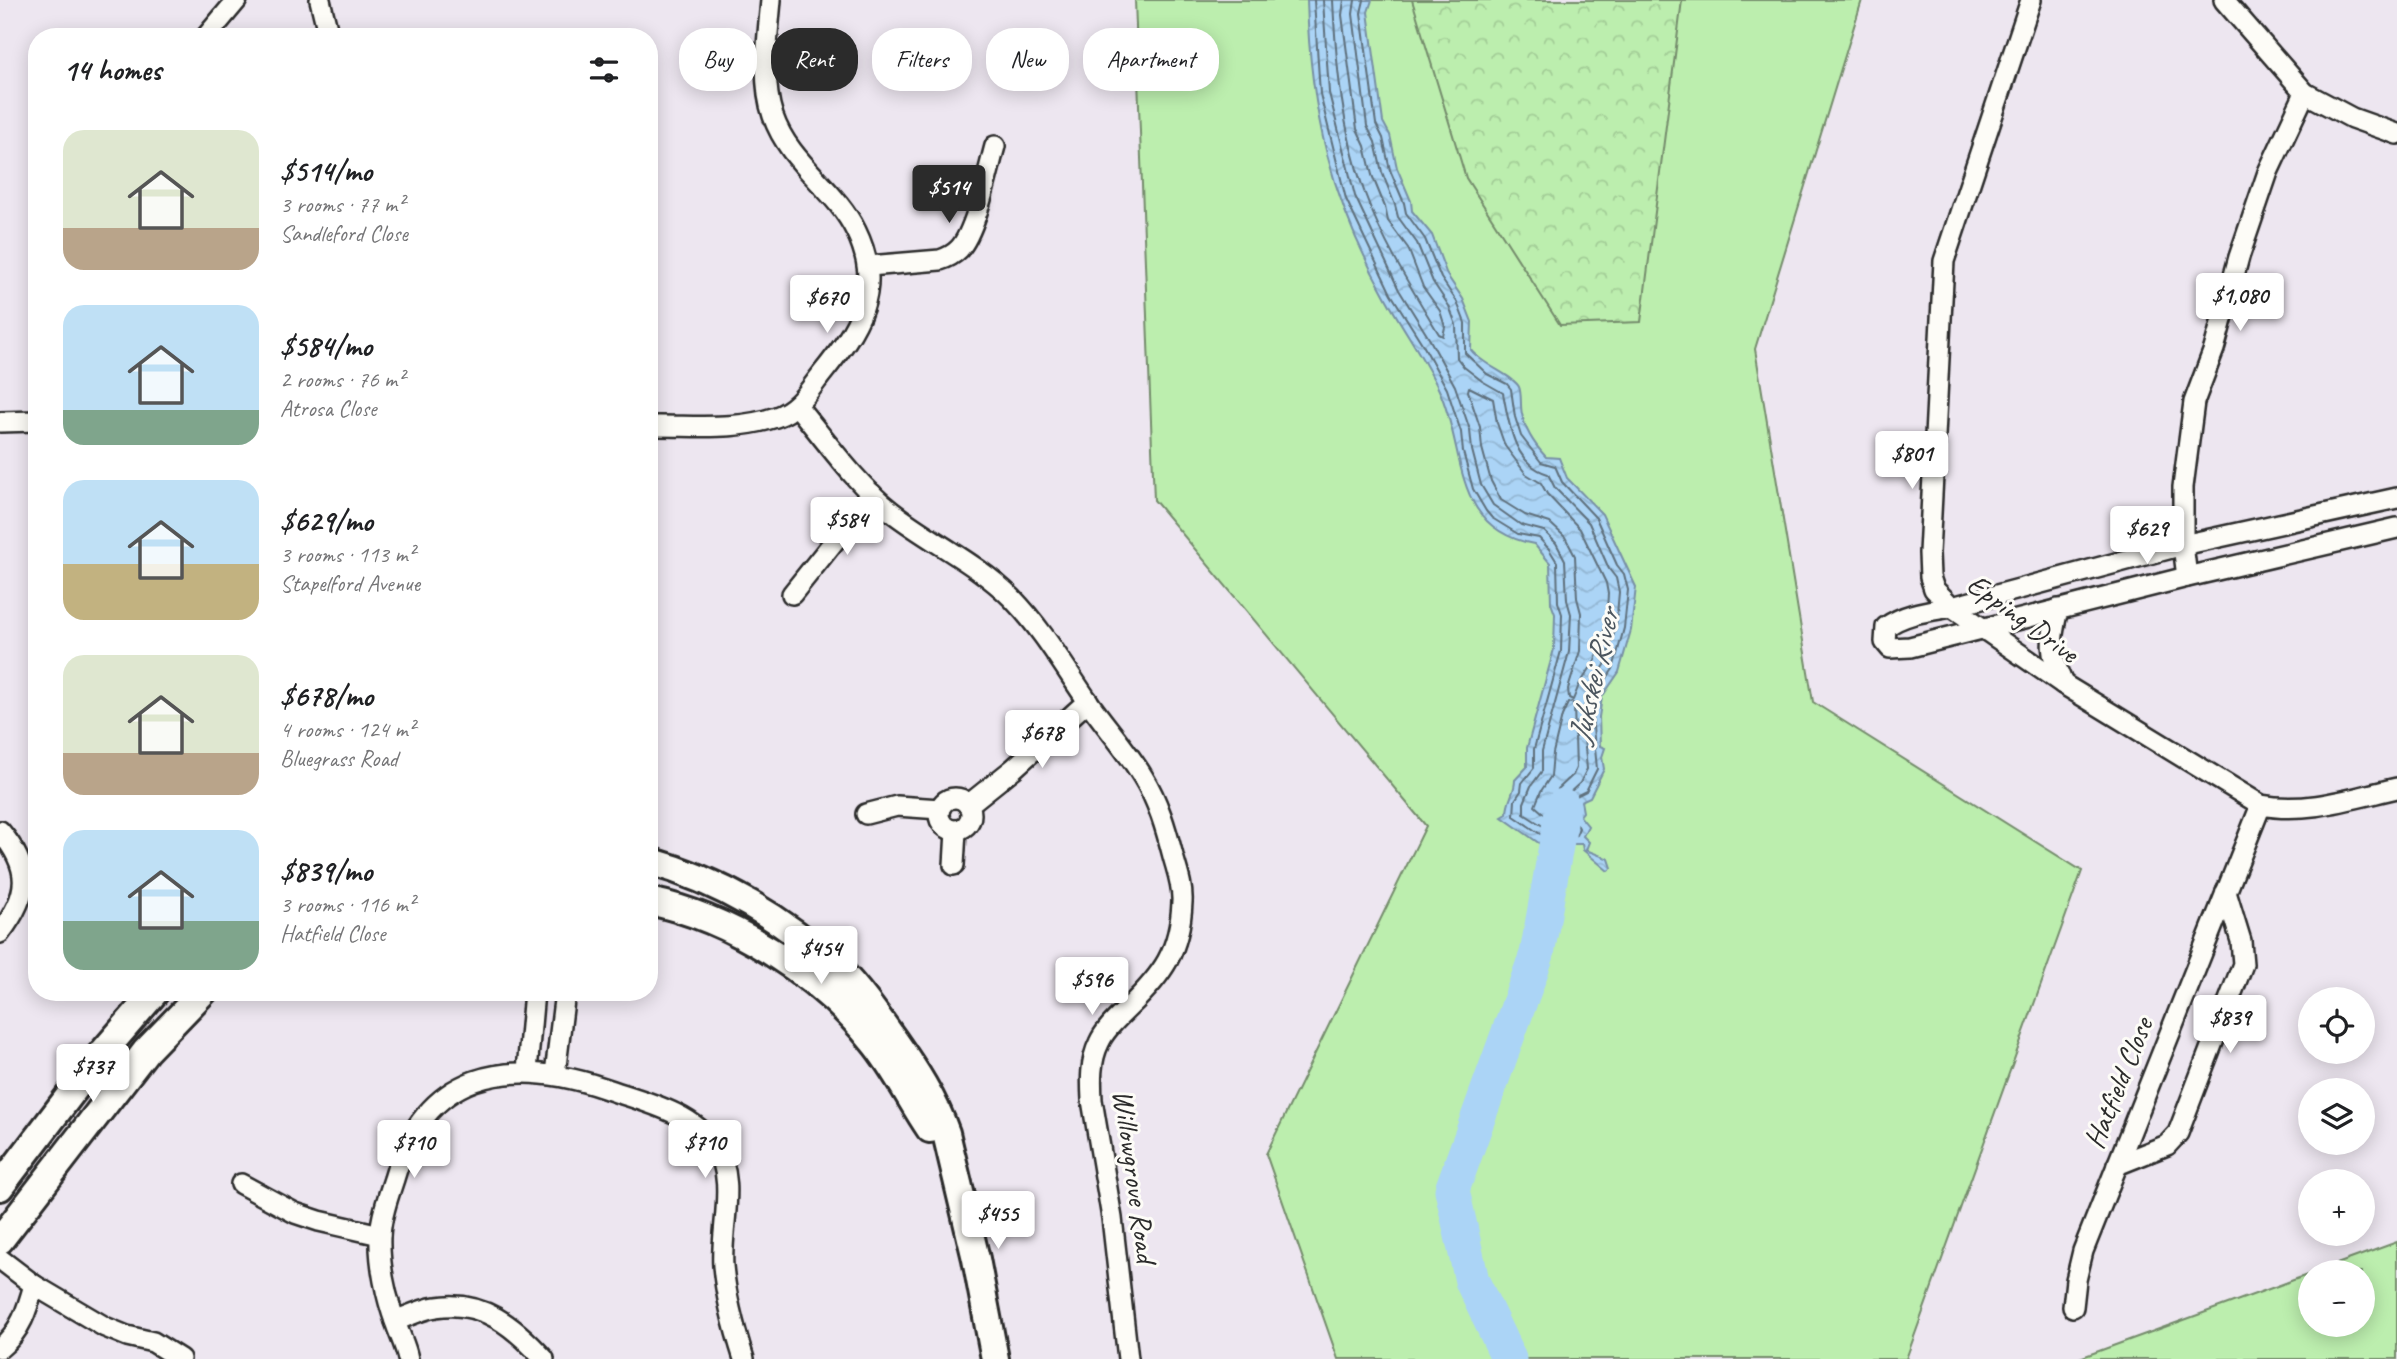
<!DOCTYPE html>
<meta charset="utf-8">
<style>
:root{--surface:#fff;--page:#f2f2f2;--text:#202124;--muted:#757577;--accent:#2b2b2b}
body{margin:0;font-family:Caveat,sans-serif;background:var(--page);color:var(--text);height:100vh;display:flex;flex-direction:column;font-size:26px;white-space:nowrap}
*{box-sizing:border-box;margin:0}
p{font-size:23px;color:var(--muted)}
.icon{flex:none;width:38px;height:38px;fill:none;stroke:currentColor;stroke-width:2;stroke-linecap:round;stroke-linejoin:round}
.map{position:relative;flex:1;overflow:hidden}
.panel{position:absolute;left:28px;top:28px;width:630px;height:973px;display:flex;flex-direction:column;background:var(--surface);border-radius:28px;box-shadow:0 4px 18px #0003}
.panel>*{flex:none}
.top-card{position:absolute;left:679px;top:28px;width:665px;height:63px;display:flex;gap:14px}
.controls{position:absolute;left:2298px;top:987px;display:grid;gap:14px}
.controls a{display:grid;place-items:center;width:77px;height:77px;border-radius:50%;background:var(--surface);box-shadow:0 4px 18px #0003;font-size:35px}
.price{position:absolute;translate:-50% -60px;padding:0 16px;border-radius:7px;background:#fff;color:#222;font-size:23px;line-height:46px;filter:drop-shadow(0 2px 4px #0008)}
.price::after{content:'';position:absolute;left:50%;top:42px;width:21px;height:16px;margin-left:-10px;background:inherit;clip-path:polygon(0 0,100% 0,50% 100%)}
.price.active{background:var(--accent);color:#fff}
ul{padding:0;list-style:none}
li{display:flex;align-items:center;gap:21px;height:175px;padding:0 35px}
li span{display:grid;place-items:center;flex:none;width:196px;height:140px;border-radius:21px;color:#555}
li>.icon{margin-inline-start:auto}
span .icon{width:84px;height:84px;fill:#fffc;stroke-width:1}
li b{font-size:30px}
h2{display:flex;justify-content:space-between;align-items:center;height:84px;padding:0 35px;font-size:30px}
.tag{padding:0 24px;border-radius:28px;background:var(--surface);box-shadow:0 4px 18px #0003;font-size:24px;line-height:63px}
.tag.active{background:var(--accent);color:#fff}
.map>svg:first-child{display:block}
</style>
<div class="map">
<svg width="2397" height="1359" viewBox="0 0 2397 1359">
<defs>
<pattern id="forest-crowns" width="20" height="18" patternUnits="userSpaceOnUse" patternTransform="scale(1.75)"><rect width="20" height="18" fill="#bceeae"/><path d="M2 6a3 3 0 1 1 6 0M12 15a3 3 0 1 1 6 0" fill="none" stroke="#a2cc96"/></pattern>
<pattern id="water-waves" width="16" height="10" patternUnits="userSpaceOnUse" patternTransform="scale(1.75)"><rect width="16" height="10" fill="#abd4f6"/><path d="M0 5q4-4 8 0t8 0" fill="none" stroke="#93b6d3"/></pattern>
</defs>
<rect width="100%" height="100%" fill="#ede6f0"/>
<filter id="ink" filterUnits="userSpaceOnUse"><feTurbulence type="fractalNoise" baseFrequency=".0143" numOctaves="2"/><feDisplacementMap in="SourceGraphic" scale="14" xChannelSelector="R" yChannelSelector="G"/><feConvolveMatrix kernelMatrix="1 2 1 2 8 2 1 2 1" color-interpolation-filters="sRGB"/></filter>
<g filter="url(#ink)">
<!-- green -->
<g fill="#bceeae" stroke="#748c6c" stroke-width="2">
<polygon points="1135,0 1862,0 1755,349 1813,702 2082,871 1906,1359 1338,1359 1266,1154 1426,826 1154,500"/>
<polygon points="2397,1242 2397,1359 2077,1359 2310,1274 2310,1325 2362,1325 2362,1272 2315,1272"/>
</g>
<!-- forest -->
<polygon fill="url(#forest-crowns)" stroke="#748c6c" stroke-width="2" points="1412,0 1682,0 1641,322 1560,325 1466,178"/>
<!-- water -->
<path fill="url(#water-waves)" stroke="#7890a5" stroke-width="2" d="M1307,0H1372L1368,12L1383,122L1390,135L1397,168L1411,201L1412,211L1432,235L1447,275L1463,299L1472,322L1471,350C1482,365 1514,376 1519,387C1522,394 1520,406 1522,414C1525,431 1534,444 1546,457L1559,458L1567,478L1602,514L1636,587L1631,630L1619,672L1602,697L1599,717L1600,746L1605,748L1602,757L1604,769L1590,797L1581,801L1583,812L1580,816L1588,826L1583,836L1589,842L1586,850L1609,859L1612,868L1608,871L1583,850L1582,844H1570L1565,855L1563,854L1560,858L1502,817L1507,814C1507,800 1515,793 1515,780L1527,767V748L1554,649L1555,614L1551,603L1550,563L1534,544C1450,528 1467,451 1439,390C1424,358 1403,329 1386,298C1331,201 1310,111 1307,0Z"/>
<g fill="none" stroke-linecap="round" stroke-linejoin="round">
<!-- shore -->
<g stroke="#5e6f7c" stroke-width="2">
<polyline points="1314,0 1320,94 1346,199 1391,294 1423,345 1447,389 1461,432 1463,452 1473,489 1486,511 1492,518 1518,534 1539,538 1549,549 1557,562 1558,602 1562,614 1561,651 1534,749 1534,768 1522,783 1521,791 1515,800 1514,816 1559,847 1566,839 1576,835 1579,828 1573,817 1575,799 1578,795 1586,791 1597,769 1592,717 1595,696 1613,669 1624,628 1628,590 1624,574 1617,565 1596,518 1562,482 1555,466 1541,462 1521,436 1515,417 1511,389 1507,384 1487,374 1465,353 1465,323 1457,302 1441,278 1425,239 1406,213 1404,203 1390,170 1383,138 1376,124 1361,13 1364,0"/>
<path d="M1323,0L1329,93L1355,196L1399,290L1430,340L1455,386L1470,430L1472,450L1481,485L1493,505L1521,525L1544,531L1556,543L1565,560L1567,600L1571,614L1569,652L1542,751V771L1531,786L1524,803V814L1557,835L1567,827L1565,815L1568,794L1580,783L1587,769L1584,737V708L1588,690L1605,665L1616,626L1619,592L1616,578L1609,569L1589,523L1555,488L1548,474C1513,464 1509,423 1503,393L1482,381L1464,367L1457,358L1456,325L1449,306L1433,282L1417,243L1398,217L1395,205L1382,172L1375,142L1367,126L1353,14L1355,0"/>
<path d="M1333,0C1336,65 1342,130 1364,191C1382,241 1411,288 1439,334L1443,336L1445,327L1440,311L1423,287L1408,248L1388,221L1385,207L1372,175L1365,146L1357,129L1342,15L1344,0"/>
<polygon points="1469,387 1493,399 1497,423 1505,446 1526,474 1541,483 1547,494 1580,529 1606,583 1608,594 1606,624 1595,661 1579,685 1573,700 1569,698 1568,689 1580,651 1581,613 1577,598 1575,556 1565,537 1550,523 1525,515 1501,500 1491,481 1482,448 1480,427 1468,391"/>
<polygon points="1568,703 1572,702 1574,705 1576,768 1573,775 1558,789 1554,816 1550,819 1535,806 1541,791 1551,776 1553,753 1562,716"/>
</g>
<!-- river -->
<polyline stroke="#abd4f6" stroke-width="35" points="1509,1359 1472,1281 1452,1190 1537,954 1563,806"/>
<!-- street casing -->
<g stroke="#2b2b2b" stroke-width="24">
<g id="street">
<polyline points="320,0 329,37"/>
<path d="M2031,0L1944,261L1929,553L1930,577L1934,589L1952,607L2063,684L2261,805C2306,814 2353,798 2397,788"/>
<polyline points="2224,0 2305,93 2352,118 2397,134"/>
<polyline points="206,37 237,0"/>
<path d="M869,266L940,260C947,258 953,255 959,249C976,231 988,171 995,146"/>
<path d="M797,406C827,442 855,483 892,512C931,542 977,563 1012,598C1042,629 1063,665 1087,700C1105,726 1127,750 1143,777C1158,801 1166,829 1173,856C1177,871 1183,886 1182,902C1180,951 1163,974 1129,1007C1118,1018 1105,1029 1099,1043C1090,1061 1091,1082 1092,1100L1112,1218L1128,1359"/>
<polyline points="0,422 37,421"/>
<path d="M649,426C691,425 736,431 776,417C797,410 808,392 821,375C858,329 885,290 856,231C835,188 789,163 773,116C761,81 768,37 771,0"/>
<path d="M2397,498L2183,545L1952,607C1929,611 1905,613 1886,627L1885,642L1890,648L1910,647L2187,577L2397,528"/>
<polyline points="2187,577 2183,545 2183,487 2194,402 2214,349 2239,257 2268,172 2305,93"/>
<polyline points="792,594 872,494"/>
<path d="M2058,609C2050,643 2049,652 2063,684"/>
<circle cx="955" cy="814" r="16"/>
<polyline points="968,805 1013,769 1088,701"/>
<polyline points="866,814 897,806 940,809"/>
<path d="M0,831C32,869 30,894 0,933"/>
<polyline points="954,865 956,831"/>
<polyline points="527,1071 534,992"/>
<polyline points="555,1074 565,992"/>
<polyline points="2117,1165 2167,1145 2178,1133 2243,964 2241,941 2226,892"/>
<polyline points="241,1184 295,1213 319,1221 380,1235"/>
<polyline points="0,1259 34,1285 105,1327 127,1336 153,1342 180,1359"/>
<polyline points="2073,1307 2076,1280 2083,1251 2261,805"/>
<path d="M395,1321C408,1316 422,1309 436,1307C482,1299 515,1327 544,1359"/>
<path d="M0,1348C21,1331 27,1310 34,1285"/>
<path d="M408,1359C406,1347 400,1336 396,1324C386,1297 379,1264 380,1236C381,1217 388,1197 394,1179C425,1071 507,1056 604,1088C641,1101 691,1111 715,1146C738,1180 720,1228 723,1266C726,1298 734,1328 744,1359"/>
</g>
</g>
<!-- secondary casing -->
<g stroke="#2b2b2b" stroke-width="32">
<g id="secondary">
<path d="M649,861C718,880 786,920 838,969C859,990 877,1016 894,1040C915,1070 934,1099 946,1133L976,1259L995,1359"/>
<path d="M649,901C732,918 819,974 872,1040C895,1067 910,1100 930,1129"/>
<polyline points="0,1187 98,1058 155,992"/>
<polyline points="0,1240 146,1051 203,992"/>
</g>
</g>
<!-- street -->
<use href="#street" stroke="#fdfcf7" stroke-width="19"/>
<!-- secondary -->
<use href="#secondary" stroke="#fdfcf7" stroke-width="26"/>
</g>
</g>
<g text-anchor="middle" stroke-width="6" stroke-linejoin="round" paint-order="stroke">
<!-- street labels -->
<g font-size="30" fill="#2b2b2b" stroke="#fdfcf7">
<text transform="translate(2023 618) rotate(36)" y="10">Epping Drive</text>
<text transform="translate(2118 1083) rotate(-68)" y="10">Hatfield Close</text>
<text transform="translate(1135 1176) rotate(82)" y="10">Willowgrove Road</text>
</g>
<!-- water labels -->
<g font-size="32" font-style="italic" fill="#4b555e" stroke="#fdfcf7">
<text transform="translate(1593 676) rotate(-77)" y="11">Jukskei River</text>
</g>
</g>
</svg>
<div class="controls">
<a><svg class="icon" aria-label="locate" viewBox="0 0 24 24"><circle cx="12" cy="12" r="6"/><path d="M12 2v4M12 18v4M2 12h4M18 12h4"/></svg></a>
<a><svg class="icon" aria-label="layers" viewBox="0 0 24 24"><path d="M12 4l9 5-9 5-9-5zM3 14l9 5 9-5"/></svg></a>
<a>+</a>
<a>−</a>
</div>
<b class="price active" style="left:949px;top:225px">$514</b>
<b class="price" style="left:2240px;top:333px">$1,080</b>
<b class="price" style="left:827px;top:335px">$670</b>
<b class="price" style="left:1912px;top:491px">$801</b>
<b class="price" style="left:847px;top:557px">$584</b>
<b class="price" style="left:2147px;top:566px">$629</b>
<b class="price" style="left:1042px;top:770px">$678</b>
<b class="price" style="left:821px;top:986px">$454</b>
<b class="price" style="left:1092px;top:1017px">$596</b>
<b class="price" style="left:2230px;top:1055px">$839</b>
<b class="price" style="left:93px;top:1104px">$737</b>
<b class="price" style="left:414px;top:1180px">$710</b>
<b class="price" style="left:705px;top:1180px">$710</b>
<b class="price" style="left:998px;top:1251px">$455</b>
<div class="top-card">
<a class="tag">Buy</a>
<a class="tag active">Rent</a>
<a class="tag">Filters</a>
<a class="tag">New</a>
<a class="tag">Apartment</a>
</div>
<section class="panel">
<h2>14 homes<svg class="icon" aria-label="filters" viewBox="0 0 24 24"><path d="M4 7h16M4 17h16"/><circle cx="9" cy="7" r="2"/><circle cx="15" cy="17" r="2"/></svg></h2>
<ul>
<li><span style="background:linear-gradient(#dfe7d0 70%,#b9a48a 0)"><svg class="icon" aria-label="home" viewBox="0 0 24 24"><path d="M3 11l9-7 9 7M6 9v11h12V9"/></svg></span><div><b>$514/mo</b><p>3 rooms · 77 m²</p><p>Sandleford Close</p></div></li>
<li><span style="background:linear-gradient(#bfe0f5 75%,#7fa58c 0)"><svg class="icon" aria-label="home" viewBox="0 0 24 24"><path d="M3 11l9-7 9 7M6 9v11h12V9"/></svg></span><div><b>$584/mo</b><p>2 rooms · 76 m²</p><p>Atrosa Close</p></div></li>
<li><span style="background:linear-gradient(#bfe0f5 60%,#c2b280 0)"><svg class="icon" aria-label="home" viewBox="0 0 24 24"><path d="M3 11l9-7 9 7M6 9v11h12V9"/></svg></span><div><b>$629/mo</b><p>3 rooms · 113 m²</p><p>Stapelford Avenue</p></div></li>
<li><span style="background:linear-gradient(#dfe7d0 70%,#b9a48a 0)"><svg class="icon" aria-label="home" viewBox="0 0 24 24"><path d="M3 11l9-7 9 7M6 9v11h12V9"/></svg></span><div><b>$678/mo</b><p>4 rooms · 124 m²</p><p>Bluegrass Road</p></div></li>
<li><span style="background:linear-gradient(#bfe0f5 65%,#7fa58c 0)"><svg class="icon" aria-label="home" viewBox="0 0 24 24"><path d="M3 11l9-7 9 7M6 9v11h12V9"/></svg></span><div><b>$839/mo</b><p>3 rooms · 116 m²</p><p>Hatfield Close</p></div></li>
</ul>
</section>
</div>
